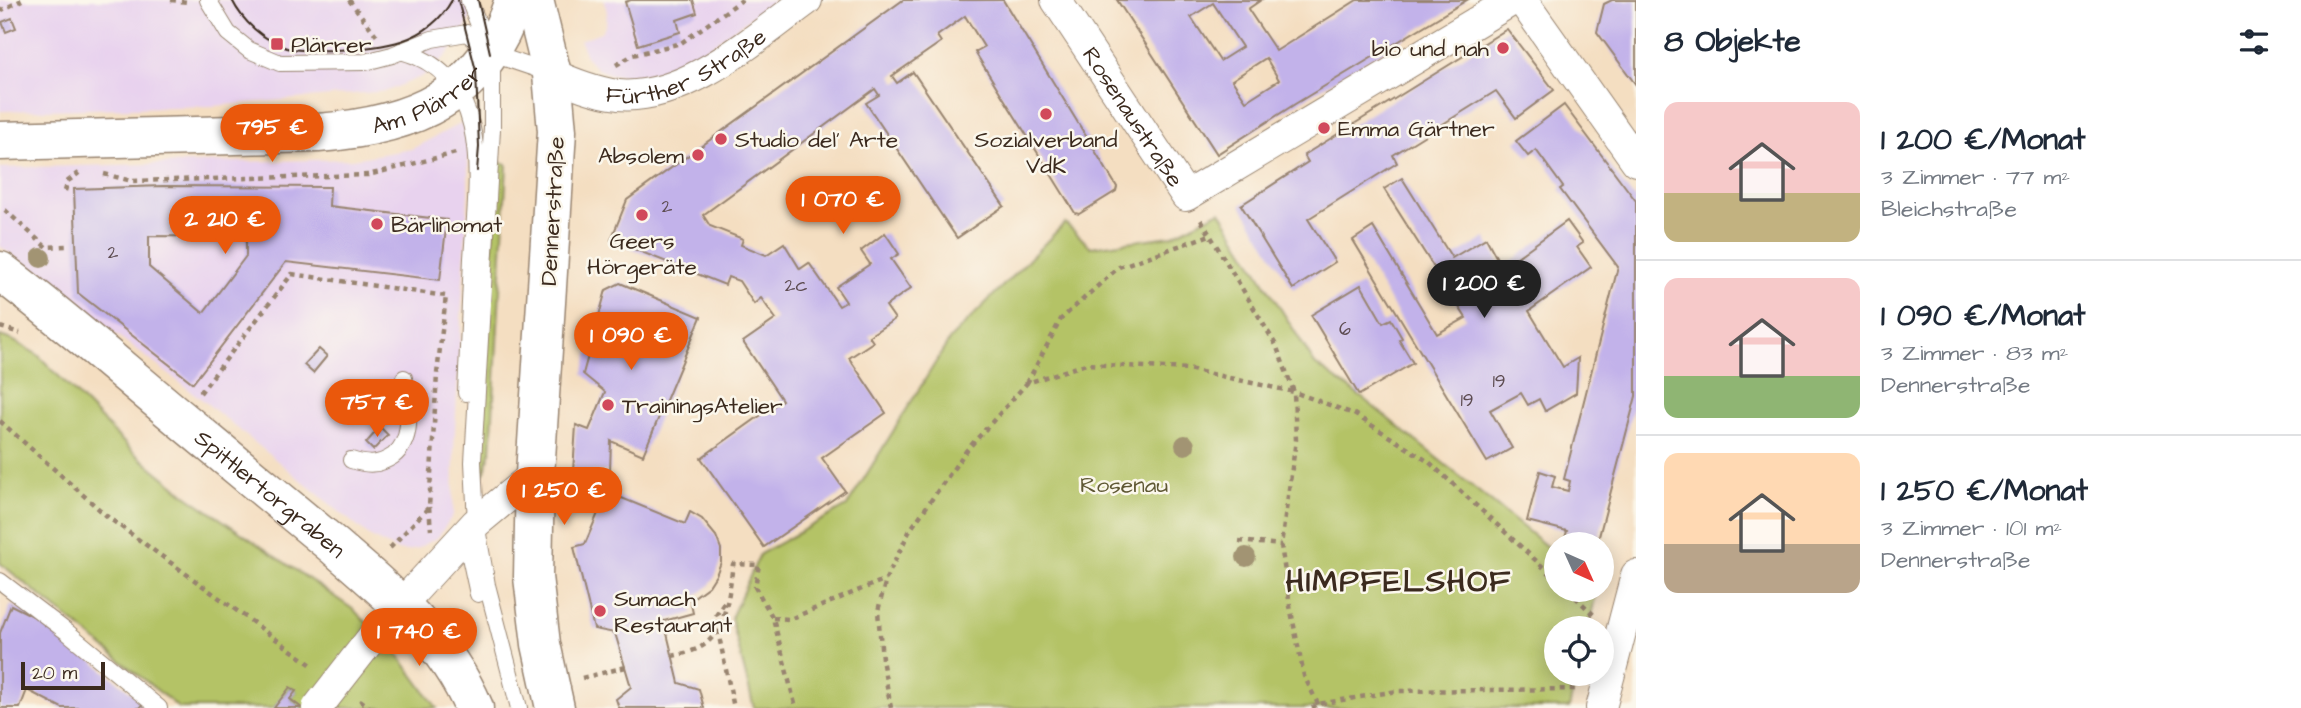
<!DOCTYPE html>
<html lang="de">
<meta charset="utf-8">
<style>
:root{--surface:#fff;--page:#f2f2f3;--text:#1f2937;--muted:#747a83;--line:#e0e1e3;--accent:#ea580c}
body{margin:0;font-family:"Architects Daughter",sans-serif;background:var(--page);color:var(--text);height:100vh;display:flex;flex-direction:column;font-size:26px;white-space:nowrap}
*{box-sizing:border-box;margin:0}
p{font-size:23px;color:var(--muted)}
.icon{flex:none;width:38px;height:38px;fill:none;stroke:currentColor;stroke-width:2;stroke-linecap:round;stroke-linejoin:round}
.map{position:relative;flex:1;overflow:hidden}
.side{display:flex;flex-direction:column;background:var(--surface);width:665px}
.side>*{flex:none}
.needle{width:46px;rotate:135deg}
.buttons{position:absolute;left:1544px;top:532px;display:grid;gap:14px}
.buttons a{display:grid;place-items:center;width:70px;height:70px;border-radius:50%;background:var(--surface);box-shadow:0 4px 18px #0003;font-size:35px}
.scale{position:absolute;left:21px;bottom:18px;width:84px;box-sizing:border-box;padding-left:7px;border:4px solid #3b2a1e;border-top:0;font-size:19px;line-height:24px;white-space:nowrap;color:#3b2a1e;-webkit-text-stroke:5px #fbf7ec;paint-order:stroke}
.price{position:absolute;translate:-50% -60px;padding:0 16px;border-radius:24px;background:var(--accent);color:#fff;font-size:23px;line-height:46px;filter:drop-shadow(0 2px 4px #0008)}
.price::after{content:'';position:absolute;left:50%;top:42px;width:21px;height:16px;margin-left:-10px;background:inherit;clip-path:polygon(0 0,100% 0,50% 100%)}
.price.selected{background:#222;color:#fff}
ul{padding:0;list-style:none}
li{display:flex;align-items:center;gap:21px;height:175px;padding:0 28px}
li+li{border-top:2px solid var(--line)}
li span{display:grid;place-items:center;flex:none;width:196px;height:140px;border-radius:14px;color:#555}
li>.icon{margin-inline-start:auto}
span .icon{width:84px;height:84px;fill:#fffc;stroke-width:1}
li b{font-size:30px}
h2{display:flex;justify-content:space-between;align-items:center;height:84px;padding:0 28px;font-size:30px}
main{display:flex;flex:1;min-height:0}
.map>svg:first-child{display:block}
</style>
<main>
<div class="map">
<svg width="1636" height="708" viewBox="0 0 1636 708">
<rect width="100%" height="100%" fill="#fbf7ec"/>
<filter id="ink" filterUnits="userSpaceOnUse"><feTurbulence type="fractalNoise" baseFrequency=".0143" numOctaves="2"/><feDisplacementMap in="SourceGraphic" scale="14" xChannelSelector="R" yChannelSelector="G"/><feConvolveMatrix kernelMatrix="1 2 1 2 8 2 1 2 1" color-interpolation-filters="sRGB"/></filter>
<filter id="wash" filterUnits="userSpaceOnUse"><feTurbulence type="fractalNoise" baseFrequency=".00686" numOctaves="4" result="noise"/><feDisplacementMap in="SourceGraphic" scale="28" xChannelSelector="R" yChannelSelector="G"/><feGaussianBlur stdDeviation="1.57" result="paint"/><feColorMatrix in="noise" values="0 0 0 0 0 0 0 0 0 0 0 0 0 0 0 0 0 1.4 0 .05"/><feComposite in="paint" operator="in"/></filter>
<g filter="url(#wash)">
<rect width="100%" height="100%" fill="#f4dec1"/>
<!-- built -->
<g fill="#e8d2ee">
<polygon points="0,0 476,0 474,11 460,38 446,56 423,76 387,91 214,106 0,111"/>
<polygon points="604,0 775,0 683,65 672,69 643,75 625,76 610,74 597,69 586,57 580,40 601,32 606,24 607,12"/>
<polygon points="465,121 468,148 468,193 454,448 453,515 438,537 416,549 407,551 396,550 369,536 204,401 0,246 0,168 353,159 412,149"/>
</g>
<!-- green -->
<g fill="#b4c366" stroke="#787642" stroke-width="2">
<polygon points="498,163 507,164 491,451 485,471 480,480 479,441"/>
<polygon points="1220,211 1315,364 1365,400 1556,554 1556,590 1597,590 1588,628 1556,628 1556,674 1577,674 1569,708 754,708 731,618 760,554 847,506 950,339 1065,223 1091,247 1171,236"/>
<polygon points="0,336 12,340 38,355 133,452 187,496 354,610 397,653 437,708 302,708 290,699 296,691 290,687 274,708 179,708 0,563"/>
</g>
<g id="blocks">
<!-- building -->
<g fill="#c2b2ea" fill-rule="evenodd">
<polygon points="631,0 693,0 697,13 677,20 680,32 638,45 625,2"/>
<polygon points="903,0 1003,0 1117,187 1116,191 1079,214 1075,213 975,52 984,47 965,16 937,36 941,42 892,76 897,83 913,72 1004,206 957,238 866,103 879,95 875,89 703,215 710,226 743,239 741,245 766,255 784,243 800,269 809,263 839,306 846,302 836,287 870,264 861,251 885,233 899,254 891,259 911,288 886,306 895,319 869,336 873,342 849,358 886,413 822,458 845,491 764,547 701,458 782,400 743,342 776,319 761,298 754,304 739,281 728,277 725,285 611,240 627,200"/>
<path d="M1117,0H1261L1248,9L1276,51L1357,0H1467L1295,104L1217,154ZM1213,3L1242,47L1220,61L1191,17ZM1266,58L1279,80L1246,101L1232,80Z"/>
<polygon points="1612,0 1636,0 1636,85 1597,32 1604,4"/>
<polygon points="12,18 16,28 6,32 2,22"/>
<polygon points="1507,29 1554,90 1516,118 1496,91 1393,155 1397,163 1308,219 1335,262 1293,289 1241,205 1308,162 1304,155"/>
<polygon points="1564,105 1636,201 1636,396 1597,544 1587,544 1565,538 1567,531 1527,521 1540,471 1555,476 1552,487 1568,491 1570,481 1564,479 1618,267 1560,189 1563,187 1536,150 1528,156 1516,141"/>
<polygon points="1402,178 1452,258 1486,238 1502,268 1567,221 1583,243 1577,247 1591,267 1529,311 1563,367 1578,358 1576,393 1545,411 1539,399 1528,405 1521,393 1490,410 1512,448 1487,462 1353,240 1373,227 1437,334 1466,318 1384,189"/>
<path d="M163,186L330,187L329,206L447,220L440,280L286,262L193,383L78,293L74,189ZM149,236L246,237V256L203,313L149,267Z"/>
<polygon points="620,283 701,317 643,455 611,441 610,471 573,472 576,425 589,430 605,392 583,374 606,290"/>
<polygon points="1361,285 1383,323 1391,319 1402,338 1399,340 1413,363 1359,395 1311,315"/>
<polygon points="319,349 327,356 313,373 304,365"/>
<polygon points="380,427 388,435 373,450 366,443"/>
<polygon points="607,492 685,524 690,512 702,519 716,536 721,549 721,562 716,575 709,586 690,600 693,613 664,621 679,683 699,689 704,708 619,708 616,699 631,687 615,633 594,629 574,547 585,544"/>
<polygon points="11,605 45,622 144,703 140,708 62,708 27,690 20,708 0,708 0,633"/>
<polygon points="290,687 296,691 290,699 302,708 274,708"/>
</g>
</g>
</g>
<g filter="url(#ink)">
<use href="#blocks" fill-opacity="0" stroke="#988470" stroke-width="2"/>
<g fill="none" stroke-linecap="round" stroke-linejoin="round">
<!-- service casing -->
<g stroke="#988470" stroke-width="18">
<g id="service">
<polyline points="208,0 228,33 249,50 280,63 365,62 392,55 432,39 467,33 490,53 549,73"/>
<polyline points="469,0 490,53 492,70 492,129 473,462 476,523 487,585 519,708"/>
<path d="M401,51C495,77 477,183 472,258C470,303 468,348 466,393"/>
<path d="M351,460C367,465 378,466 393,456C416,438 407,404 404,378"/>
<polyline points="465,534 478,594"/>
<polyline points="0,581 67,632 159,708"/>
</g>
</g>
<!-- minor casing -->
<g stroke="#988470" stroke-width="32">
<g id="minor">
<path id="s1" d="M1056,0L1186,196L1513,0"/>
<polyline points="1522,0 1636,161"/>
<path id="s2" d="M552,74C573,83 595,92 618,95C686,101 756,37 807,0"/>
<polyline points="386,621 476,523 535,474"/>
<polyline points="1601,708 1636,575"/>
</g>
</g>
<!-- secondary casing -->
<g stroke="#988470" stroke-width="41">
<g id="secondary">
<polyline points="534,0 552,74 557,131 535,474 533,577 541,644 555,708"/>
<path id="s3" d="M0,141L318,133C413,126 484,97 514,0"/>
<path id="s4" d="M0,271C71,324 137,384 206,440C248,475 291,510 333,545C389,593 445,639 474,708"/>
</g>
</g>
<!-- path -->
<g stroke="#988470" stroke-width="4.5" stroke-dasharray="5 5" stroke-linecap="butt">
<polyline points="171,0 188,2"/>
<polyline points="349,0 377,36"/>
<polyline points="0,11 22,0"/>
<polyline points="616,65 633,55 681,43 742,0"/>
<polyline points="104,174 132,181 368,175 456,153"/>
<polyline points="65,191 68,181 79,173"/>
<polyline points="5,210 46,247 68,246"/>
<polyline points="1201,220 1276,345 1294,392 1354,414 1429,462 1556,579"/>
<polyline points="0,327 20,333"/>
<polyline points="1027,383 1061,319 1119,267 1210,235"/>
<polyline points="200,393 292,274 446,296"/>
<polyline points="0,421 109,518 313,666"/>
<polyline points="429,507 431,530"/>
<polyline points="1239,541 1281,545"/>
<polyline points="390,548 429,507 437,374 446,296"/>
<polyline points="1568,590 1595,616"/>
<polyline points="724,603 715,617 734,708"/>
<polyline points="773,618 790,619 886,579"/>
<path d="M672,656C681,654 691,652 699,648C727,634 729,591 733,564L759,565L755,587L773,618L796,708"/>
<polyline points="582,678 626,667"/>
<polyline points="360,700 370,708"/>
<polyline points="891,708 882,659 878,611 886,579 910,530 966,451 1027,383 1086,364 1188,369 1294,392 1296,440 1281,545 1290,606 1304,676 1320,708"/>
<polyline points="1312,708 1318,704 1397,691 1577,689"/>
</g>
<!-- service -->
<use href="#service" stroke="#fff" stroke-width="16"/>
<!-- minor -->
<use href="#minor" stroke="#fff" stroke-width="30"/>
<!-- secondary -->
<use href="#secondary" stroke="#fff" stroke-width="38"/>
<!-- tram -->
<g stroke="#3b2a1e" stroke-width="2">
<path d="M232,0C243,22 263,40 287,48C302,52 320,50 335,50C381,48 428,44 452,0"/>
<polyline points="458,0 476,71 479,147 477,171"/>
<polyline points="478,0 490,53"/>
</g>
<!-- minor-bridge casing -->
<g stroke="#988470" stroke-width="32" stroke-linecap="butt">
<polyline id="minor-bridge" points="317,708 378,630"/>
</g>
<!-- minor-bridge -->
<use href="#minor-bridge" stroke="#fff" stroke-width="30"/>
</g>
<!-- trees -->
<g fill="#a29473">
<circle cx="41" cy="258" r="10"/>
<circle cx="1185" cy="445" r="10"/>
<circle cx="1246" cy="557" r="10"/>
</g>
</g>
<!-- markers -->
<g fill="#d1495b" stroke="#fbf7ec" stroke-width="2.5">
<rect x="270" y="37" width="14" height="14" rx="3.5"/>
<circle cx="1503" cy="48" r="7"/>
<circle cx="1046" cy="114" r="7"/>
<circle cx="1324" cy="128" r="7"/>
<circle cx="721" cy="139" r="7"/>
<circle cx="698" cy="155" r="7"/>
<circle cx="642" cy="215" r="7"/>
<circle cx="377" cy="224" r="7"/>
<circle cx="608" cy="405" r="7"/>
<circle cx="600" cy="611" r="7"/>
</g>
<g text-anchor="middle" stroke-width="5" stroke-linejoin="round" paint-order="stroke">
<!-- number labels -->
<g font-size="19" fill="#5d4c51">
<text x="667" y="212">2</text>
<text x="113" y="258">2</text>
<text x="796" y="291">2c</text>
<text x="1345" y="335">6</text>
<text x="1499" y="387">19</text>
<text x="1467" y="406">19</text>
</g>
<!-- poi labels -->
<g font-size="23" fill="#3b2a1e" stroke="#fbf7ec" text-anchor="start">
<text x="291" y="52">Plärrer</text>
<text x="1489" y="56" text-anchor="end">bio und nah</text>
<text x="1338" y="136">Emma Gärtner</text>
<text x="735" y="147">Studio del' Arte</text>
<text x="1046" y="147" text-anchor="middle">Sozialverband<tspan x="1046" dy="26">VdK</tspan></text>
<text x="684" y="163" text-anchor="end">Absolem</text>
<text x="391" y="232">Bärlinomat</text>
<text x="642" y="248" text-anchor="middle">Geers<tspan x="642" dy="26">Hörgeräte</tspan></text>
<text x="622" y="413">TrainingsAtelier</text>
<text x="614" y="606">Sumach<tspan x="614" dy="26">Restaurant</tspan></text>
</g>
<!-- street labels -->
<g font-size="23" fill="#3b2a1e" stroke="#fbf7ec">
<text dy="8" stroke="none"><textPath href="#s2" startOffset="144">Fürther Straße</textPath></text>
<text dy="8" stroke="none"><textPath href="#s3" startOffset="434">Am Plärrer</textPath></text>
<text dy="8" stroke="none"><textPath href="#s1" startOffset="140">Rosenaustraße</textPath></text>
<text transform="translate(552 211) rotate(-87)" y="8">Dennerstraße</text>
<text dy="8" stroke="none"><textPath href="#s4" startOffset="350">Spittlertorgraben</textPath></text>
</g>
<!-- park labels -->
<g font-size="23" fill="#5f5834" stroke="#fbf7ec">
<text x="1124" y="492">Rosenau</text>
</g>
<!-- district labels -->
<g font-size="30" font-weight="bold" letter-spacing="2" fill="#3b2a1e" stroke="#fbf7ec">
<text x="1399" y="591">HIMPFELSHOF</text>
</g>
</g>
</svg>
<div class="buttons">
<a><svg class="needle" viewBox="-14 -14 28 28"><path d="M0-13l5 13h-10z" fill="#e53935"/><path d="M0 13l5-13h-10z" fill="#747a83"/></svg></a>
<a><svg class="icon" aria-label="locate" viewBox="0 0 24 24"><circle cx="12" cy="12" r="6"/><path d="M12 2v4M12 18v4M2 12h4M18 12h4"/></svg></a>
</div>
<div class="scale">20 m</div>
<b class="price" style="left:272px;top:164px">795 €</b>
<b class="price" style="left:843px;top:236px">1 070 €</b>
<b class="price" style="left:225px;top:256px">2 210 €</b>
<b class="price selected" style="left:1484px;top:320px">1 200 €</b>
<b class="price" style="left:631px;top:372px">1 090 €</b>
<b class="price" style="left:377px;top:439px">757 €</b>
<b class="price" style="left:564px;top:527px">1 250 €</b>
<b class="price" style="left:419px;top:668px">1 740 €</b>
</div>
<section class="side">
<h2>8 Objekte<svg class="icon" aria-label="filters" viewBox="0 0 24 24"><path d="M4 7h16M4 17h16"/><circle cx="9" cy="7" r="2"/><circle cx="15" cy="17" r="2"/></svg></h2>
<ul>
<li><span style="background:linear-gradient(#f6c9c9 65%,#c2b280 0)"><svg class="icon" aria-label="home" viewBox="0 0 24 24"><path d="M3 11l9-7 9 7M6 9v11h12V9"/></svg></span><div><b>1 200 €/Monat</b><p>3 Zimmer · 77 m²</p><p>Bleichstraße</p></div></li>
<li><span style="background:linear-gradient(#f6c9c9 70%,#8fb573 0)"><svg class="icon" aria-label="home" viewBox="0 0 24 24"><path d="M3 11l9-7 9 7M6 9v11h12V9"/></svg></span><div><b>1 090 €/Monat</b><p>3 Zimmer · 83 m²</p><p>Dennerstraße</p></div></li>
<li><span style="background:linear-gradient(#ffd9b3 65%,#b9a48a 0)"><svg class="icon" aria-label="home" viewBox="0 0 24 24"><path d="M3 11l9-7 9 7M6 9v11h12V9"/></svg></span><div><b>1 250 €/Monat</b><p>3 Zimmer · 101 m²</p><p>Dennerstraße</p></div></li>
</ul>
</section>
</main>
